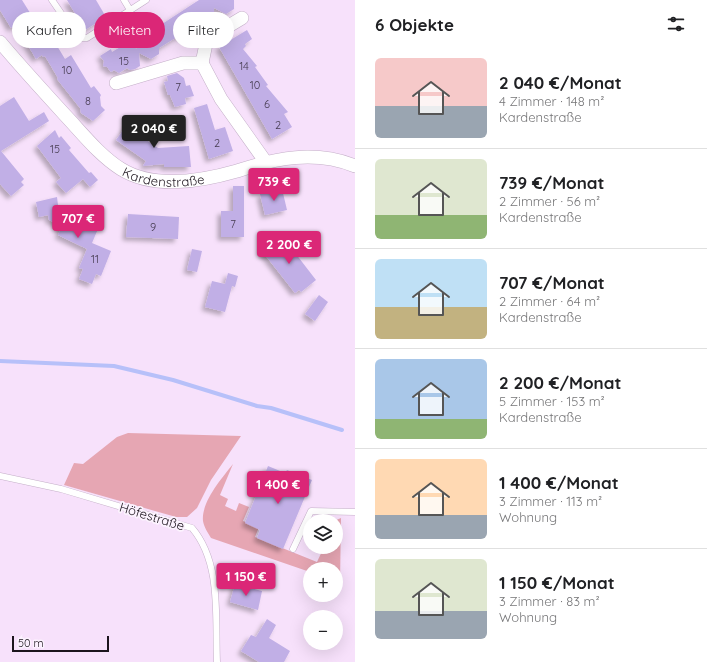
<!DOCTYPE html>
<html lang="de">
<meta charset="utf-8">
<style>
:root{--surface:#fff;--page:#f2f2f2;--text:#202124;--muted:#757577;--line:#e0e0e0;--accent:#db2777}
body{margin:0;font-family:Quicksand,sans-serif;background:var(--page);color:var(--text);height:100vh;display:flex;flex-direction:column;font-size:15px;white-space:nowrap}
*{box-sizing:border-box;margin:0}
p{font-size:13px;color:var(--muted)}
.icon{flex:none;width:22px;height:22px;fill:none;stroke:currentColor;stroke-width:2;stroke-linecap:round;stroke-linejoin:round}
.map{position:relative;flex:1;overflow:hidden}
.sheet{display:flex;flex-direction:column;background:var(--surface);width:352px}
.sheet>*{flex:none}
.hud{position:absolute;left:12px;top:12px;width:283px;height:36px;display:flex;gap:8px}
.tools{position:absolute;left:303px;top:514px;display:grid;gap:8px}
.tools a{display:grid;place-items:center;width:40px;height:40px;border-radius:50%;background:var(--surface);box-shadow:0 4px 16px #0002;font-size:20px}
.scale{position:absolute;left:12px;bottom:10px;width:97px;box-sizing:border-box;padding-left:4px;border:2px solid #1c141d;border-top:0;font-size:11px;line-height:14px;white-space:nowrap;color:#1c141d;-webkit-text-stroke:3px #fcf3fe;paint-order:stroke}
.price{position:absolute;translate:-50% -34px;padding:0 9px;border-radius:4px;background:var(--accent);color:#fff;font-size:13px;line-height:26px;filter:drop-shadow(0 1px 2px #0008)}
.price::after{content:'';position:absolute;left:50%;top:24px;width:12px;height:9px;margin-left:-6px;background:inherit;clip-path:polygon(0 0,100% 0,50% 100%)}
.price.current{background:#222;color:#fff}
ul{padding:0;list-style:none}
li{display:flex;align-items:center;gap:12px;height:100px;padding:0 20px}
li+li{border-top:1px solid var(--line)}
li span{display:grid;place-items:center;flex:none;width:112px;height:80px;border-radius:6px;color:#555}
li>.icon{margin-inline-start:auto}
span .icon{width:48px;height:48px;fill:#fffc;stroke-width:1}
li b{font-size:17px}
h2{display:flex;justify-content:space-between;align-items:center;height:48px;padding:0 20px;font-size:17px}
.chip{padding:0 14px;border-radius:18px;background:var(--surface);box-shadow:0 4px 16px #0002;font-size:14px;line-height:36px}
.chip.current{background:var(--accent);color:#fff}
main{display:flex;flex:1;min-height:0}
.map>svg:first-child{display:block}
</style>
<main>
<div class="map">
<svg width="355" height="662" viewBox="0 0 355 662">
<defs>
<filter id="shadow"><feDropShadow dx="-3.5" dy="3.5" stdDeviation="2" flood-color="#0004"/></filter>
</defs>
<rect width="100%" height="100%" fill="#f7e1fb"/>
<!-- green -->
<g fill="#e6a6b3">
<polygon points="128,433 241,436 211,480 197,508 187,517 176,517 64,485 74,463 83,464 117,437"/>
<path d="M233,464L220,495L228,499L225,506L236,511L239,503L249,507L243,521L259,527L255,537L317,562L324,547H336V521H334L341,518L340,583L336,581V569H310V572L211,538C208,533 204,527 203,521C201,502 222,478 233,464Z"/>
</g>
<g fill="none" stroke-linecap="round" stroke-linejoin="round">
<!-- stream -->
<polyline stroke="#b7c0f9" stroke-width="4" points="0,361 114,366 173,380 257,406 271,408 342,430"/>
</g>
<!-- building -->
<g fill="#c1afe6" filter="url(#shadow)">
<polygon points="0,0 22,0 32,16 37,13 65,59 71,55 91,88 94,86 101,95 100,97 101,106 105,110 93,121 81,113 80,108 57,79 58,78 45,56 43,57 42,55 36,59 16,25 11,28 0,10"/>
<polygon points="67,0 96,0 106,17 85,30"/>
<polygon points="199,0 234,0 234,9 226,14 214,8 214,21 206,26 194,20 195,33 186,38 181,36 177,37 159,48 159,54 151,59 139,53 140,66 135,69 130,70 127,68 119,73 114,70 111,72 107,67 103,66 104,61 100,56 111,49 112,52 127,43 137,49 137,38 147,31 153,30"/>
<polygon points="247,30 252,39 245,44 246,46 243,49 257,66 255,67 268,85 266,86 288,112 284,114 292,127 272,139 219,47"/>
<polygon points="177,73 184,78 186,86 190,85 194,96 185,98 186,104 175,107 170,95 168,95 164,82 168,81 167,76"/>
<polygon points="14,97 29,121 44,112 49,121 1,151 24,179 21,182 24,185 11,196 0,184 0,106"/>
<polygon points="207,104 215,130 225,127 233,151 209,159 194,108"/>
<polygon points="131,119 140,125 135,132 158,148 189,146 191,167 164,167 164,164 143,166 146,161 116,140"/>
<polygon points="55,130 59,138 61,136 71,148 69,150 89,173 91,172 98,180 90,187 83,179 66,193 56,182 61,178 37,146"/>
<polygon points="233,186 244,186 244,237 221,237 221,211 233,211"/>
<polygon points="282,189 287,210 265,215 260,194"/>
<polygon points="57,197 59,213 86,226 89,219 100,224 92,243 111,251 101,276 96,274 92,284 79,279 83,269 79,268 87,249 58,235 62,226 49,220 48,215 39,217 36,202"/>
<polygon points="128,214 179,217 178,239 126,237"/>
<polygon points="282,236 316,280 301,292 299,290 295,293 262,251"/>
<polygon points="192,249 202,251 197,272 187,270"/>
<polygon points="228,273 238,276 235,287 232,286 225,312 205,307 212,281 225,284"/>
<polygon points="319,295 328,302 315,321 305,314"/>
<polygon points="268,466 285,473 287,470 312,480 283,549 257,538 260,530 245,523"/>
<polygon points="235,584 262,591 258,610 230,602"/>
<polygon points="267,619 276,625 269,638 290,651 284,662 259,662 241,651 251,635 256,637"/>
</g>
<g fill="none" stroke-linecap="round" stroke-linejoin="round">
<!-- lane casing -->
<g stroke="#c4afc8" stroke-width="7">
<g id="lane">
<polyline points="52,0 78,38 87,38 146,0"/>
<polyline points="124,0 130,10"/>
<path d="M0,476L61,489L192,528C222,563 215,618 217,662"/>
<polyline points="293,549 311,511 355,512"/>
</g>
</g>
<!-- street casing -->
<g stroke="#c4afc8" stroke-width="14">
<g id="street">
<path id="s1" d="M0,42C21,67 43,91 65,115C82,133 99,155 121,169C155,190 202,181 237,171C276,158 315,150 355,166"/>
<polyline points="202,63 221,99 265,161"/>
<polyline points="116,83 183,63 202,63 207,39 242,18"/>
</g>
</g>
<!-- lane -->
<use href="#lane" stroke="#fff" stroke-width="6"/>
<!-- street -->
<use href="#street" stroke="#fff" stroke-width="13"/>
</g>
<g text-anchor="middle" stroke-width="3.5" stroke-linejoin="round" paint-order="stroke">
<!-- number labels -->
<g font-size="11" fill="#453b4f">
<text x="124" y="65">15</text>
<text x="244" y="70">14</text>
<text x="67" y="74">10</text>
<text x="255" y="89">10</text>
<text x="178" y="91">7</text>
<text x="88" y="105">8</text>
<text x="267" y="108">6</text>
<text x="278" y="129">2</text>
<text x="217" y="147">2</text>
<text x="55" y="153">15</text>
<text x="233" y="228">7</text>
<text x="153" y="231">9</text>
<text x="95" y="263">11</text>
</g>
<!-- street labels -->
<g font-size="13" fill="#1c141d" stroke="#fcf3fe">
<text dy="5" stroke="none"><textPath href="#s1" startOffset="220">Kardenstraße</textPath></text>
<text transform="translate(152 516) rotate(17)" y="5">Höfestraße</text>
</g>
</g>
</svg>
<div class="tools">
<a><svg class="icon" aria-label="layers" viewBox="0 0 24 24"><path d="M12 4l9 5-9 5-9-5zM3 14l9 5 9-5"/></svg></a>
<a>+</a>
<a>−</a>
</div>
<div class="scale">50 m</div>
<b class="price current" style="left:154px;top:149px">2 040 €</b>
<b class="price" style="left:274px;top:202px">739 €</b>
<b class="price" style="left:78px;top:239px">707 €</b>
<b class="price" style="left:289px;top:265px">2 200 €</b>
<b class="price" style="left:278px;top:505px">1 400 €</b>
<b class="price" style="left:246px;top:597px">1 150 €</b>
<div class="hud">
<a class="chip">Kaufen</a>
<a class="chip current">Mieten</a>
<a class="chip">Filter</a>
</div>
</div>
<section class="sheet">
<h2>6 Objekte<svg class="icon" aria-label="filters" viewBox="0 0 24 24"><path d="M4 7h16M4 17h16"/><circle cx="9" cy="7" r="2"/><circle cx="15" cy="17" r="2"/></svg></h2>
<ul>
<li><span style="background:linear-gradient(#f6c9c9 60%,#9aa5b1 0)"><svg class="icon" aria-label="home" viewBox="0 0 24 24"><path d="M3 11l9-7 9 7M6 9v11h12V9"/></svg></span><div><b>2 040 €/Monat</b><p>4 Zimmer · 148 m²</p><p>Kardenstraße</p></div></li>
<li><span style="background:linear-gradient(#dfe7d0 70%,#8fb573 0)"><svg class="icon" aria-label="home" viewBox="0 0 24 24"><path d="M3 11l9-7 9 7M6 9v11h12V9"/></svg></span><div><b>739 €/Monat</b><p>2 Zimmer · 56 m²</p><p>Kardenstraße</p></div></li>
<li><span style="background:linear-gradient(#bfe0f5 60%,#c2b280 0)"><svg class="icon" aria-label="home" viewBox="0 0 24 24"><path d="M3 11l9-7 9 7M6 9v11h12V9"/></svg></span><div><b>707 €/Monat</b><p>2 Zimmer · 64 m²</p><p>Kardenstraße</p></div></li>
<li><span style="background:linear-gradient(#a9c7e8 75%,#8fb573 0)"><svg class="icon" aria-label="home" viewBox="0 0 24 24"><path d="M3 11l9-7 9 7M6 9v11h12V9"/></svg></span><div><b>2 200 €/Monat</b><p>5 Zimmer · 153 m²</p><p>Kardenstraße</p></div></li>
<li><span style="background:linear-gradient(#ffd9b3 70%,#9aa5b1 0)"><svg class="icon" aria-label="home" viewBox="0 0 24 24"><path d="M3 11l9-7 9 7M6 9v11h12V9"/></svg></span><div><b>1 400 €/Monat</b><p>3 Zimmer · 113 m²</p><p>Wohnung</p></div></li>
<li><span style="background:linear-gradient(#dfe7d0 65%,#9aa5b1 0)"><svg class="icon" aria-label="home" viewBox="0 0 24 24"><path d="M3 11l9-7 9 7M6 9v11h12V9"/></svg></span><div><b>1 150 €/Monat</b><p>3 Zimmer · 83 m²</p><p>Wohnung</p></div></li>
</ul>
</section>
</main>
